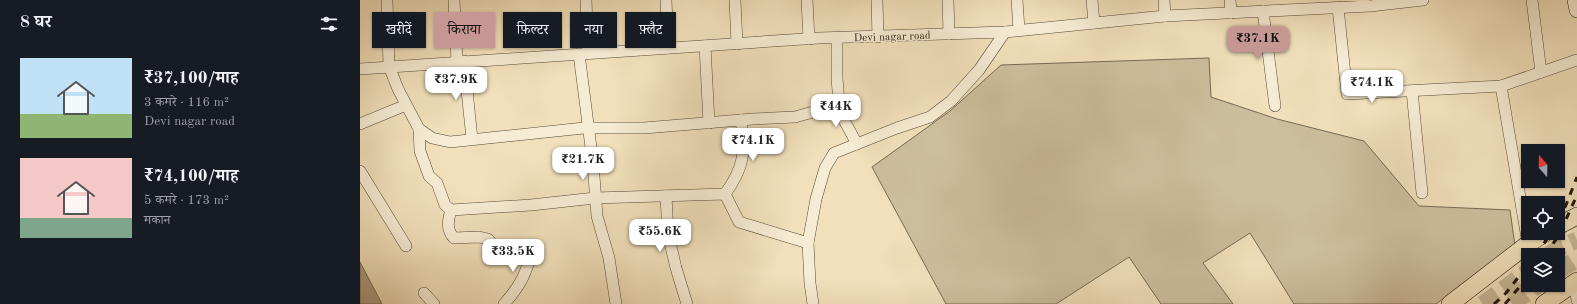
<!DOCTYPE html>
<html lang="hi">
<meta charset="utf-8">
<style>
:root{--surface:#171b24;--page:#242831;--text:#f1f3f6;--muted:#9ea1a6;--accent:#c59692}
body{margin:0;font-family:"Old Standard TT","Noto Serif Devanagari",serif;background:var(--page);color:var(--text);height:100vh;display:flex;flex-direction:column;font-size:15px;white-space:nowrap}
*{box-sizing:border-box;margin:0}
p{font-size:13px;color:var(--muted)}
.icon{flex:none;width:22px;height:22px;fill:none;stroke:currentColor;stroke-width:2;stroke-linecap:round;stroke-linejoin:round}
.map{position:relative;flex:1;overflow:hidden}
.sheet{display:flex;flex-direction:column;background:var(--surface);width:360px}
.sheet>*{flex:none}
.guide{position:absolute;left:12px;top:12px;width:380px;height:36px;display:flex;gap:8px}
.needle{width:26px;rotate:340deg}
.buttons{position:absolute;left:1161px;top:144px;display:grid;gap:8px}
.buttons a{display:grid;place-items:center;width:44px;height:44px;border-radius:0px;background:var(--surface);box-shadow:0 1px 3px #0004;font-size:20px}
.price{position:absolute;translate:-50% -34px;padding:0 9px;border-radius:8px;background:#fff;color:#222;font-size:13px;line-height:26px;filter:drop-shadow(0 1px 2px #0008)}
.price::after{content:'';position:absolute;left:50%;top:24px;width:12px;height:9px;margin-left:-6px;background:inherit;clip-path:polygon(0 0,100% 0,50% 100%)}
.price.current{background:var(--accent);color:#111}
ul{padding:0;list-style:none}
li{display:flex;align-items:center;gap:12px;height:100px;padding:0 20px}
li span{display:grid;place-items:center;flex:none;width:112px;height:80px;border-radius:0px;color:#555}
li>.icon{margin-inline-start:auto}
span .icon{width:48px;height:48px;fill:#fffc;stroke-width:1}
li b{font-size:17px}
h2{display:flex;justify-content:space-between;align-items:center;height:48px;padding:0 20px;font-size:17px}
.chip{padding:0 14px;border-radius:0px;background:var(--surface);box-shadow:0 1px 3px #0004;font-size:14px;line-height:36px}
.chip.current{background:var(--accent);color:#111}
main{display:flex;flex:1;min-height:0}
.map>svg:first-child{display:block}
</style>
<main>
<section class="sheet">
<h2>8 घर<svg class="icon" aria-label="filters" viewBox="0 0 24 24"><path d="M4 7h16M4 17h16"/><circle cx="9" cy="7" r="2"/><circle cx="15" cy="17" r="2"/></svg></h2>
<ul>
<li><span style="background:linear-gradient(#bfe0f5 70%,#8fb573 0)"><svg class="icon" aria-label="home" viewBox="0 0 24 24"><path d="M3 11l9-7 9 7M6 9v11h12V9"/></svg></span><div><b>₹37,100/माह</b><p>3 कमरे · 116 m²</p><p>Devi nagar road</p></div></li>
<li><span style="background:linear-gradient(#f6c9c9 75%,#7fa58c 0)"><svg class="icon" aria-label="home" viewBox="0 0 24 24"><path d="M3 11l9-7 9 7M6 9v11h12V9"/></svg></span><div><b>₹74,100/माह</b><p>5 कमरे · 173 m²</p><p>मकान</p></div></li>
</ul>
</section>
<div class="map">
<svg width="1217" height="304" viewBox="0 0 1217 304">
<rect width="100%" height="100%" fill="#f1e0bb"/>
<filter id="stains"><feTurbulence type="fractalNoise" baseFrequency=".005" numOctaves="4"/><feColorMatrix values="0 0 0 0 .2 0 0 0 0 .09 0 0 0 0 .02 0 0 0 .5 -.17"/></filter>
<radialGradient id="worn" r=".72"><stop offset=".6" stop-color="#630" stop-opacity="0"/><stop offset="1" stop-color="#630" stop-opacity=".3"/></radialGradient>
<!-- green -->
<polygon fill="#cdbe9d" stroke="#766a54" points="849,58 851,97 917,119 1004,141 1059,206 1150,210 1155,246 1076,304 934,304 890,233 843,263 873,304 801,304 769,257 696,304 586,304 512,167 590,111 641,65"/>
<!-- water -->
<polygon fill="#aa9b80" stroke="#736652" points="0,262 22,304 0,304"/>
<g fill="none" stroke-linecap="round" stroke-linejoin="round">
<!-- primary-tunnel -->
<g stroke="#c7b898" stroke-width="17" stroke-dasharray="17 8" stroke-linecap="butt">
<polyline points="1189,255 1198,248 1217,240"/>
<polyline points="1198,271 1217,259"/>
<polyline points="1123,304 1168,271"/>
<polyline points="1152,304 1178,285"/>
</g>
<!-- minor casing -->
<g stroke="#544838" stroke-width="12">
<g id="minor">
<polyline points="27,0 29,66 38,89 59,129 72,138 90,142 224,128 284,128 393,119 435,117 460,110 479,103 477,78 477,38"/>
<polyline points="94,0 97,62"/>
<polyline points="226,0 228,53"/>
<polyline points="306,0 308,48"/>
<polyline points="375,0 377,44"/>
<polyline points="447,0 449,39"/>
<polyline points="517,0 518,37"/>
<polyline points="588,0 589,34"/>
<polyline points="657,0 659,30"/>
<polyline points="732,0 734,23"/>
<polyline points="804,0 805,16"/>
<polyline points="870,0 871,13"/>
<polyline points="1172,0 1181,72"/>
<polyline points="978,7 987,94 1141,86 1217,60"/>
<polyline points="903,11 915,106"/>
<polyline points="345,46 349,123"/>
<polyline points="219,54 233,163 237,216 249,258 256,304"/>
<polyline points="104,61 112,139"/>
<polyline points="0,69 459,38 645,32 805,16 1010,6 1063,0"/>
<polyline points="1141,86 1168,244"/>
<polyline points="1052,91 1062,193"/>
<polyline points="479,103 484,120 497,144"/>
<polyline points="0,124 46,105"/>
<polyline points="59,129 60,151 69,176 77,183 85,205 91,210 171,205 235,198 365,194 379,222 448,243"/>
<polyline points="0,171 46,246"/>
<path d="M365,194C384,168 386,151 381,120"/>
<polyline points="306,196 308,234 316,268 327,304"/>
<path d="M91,210C88,220 86,230 94,238L119,237L128,239L135,248L150,247L173,248C166,273 162,284 144,304"/>
<polyline points="1214,283 1217,300"/>
<polyline points="64,293 74,304"/>
<polyline points="453,304 450,283 448,243 456,199 465,168 474,153 537,128 570,117 591,101 619,70 645,32"/>
</g>
</g>
<!-- secondary casing -->
<g stroke="#20160c" stroke-width="16">
<polyline id="secondary" points="1215,0 1217,10"/>
</g>
<!-- primary casing -->
<g stroke="#20160c" stroke-width="18">
<g id="primary">
<polyline points="1198,226 1217,216"/>
<polyline points="1090,304 1168,244 1185,233"/>
<polyline points="1184,304 1217,281"/>
</g>
</g>
<!-- minor -->
<use href="#minor" stroke="#f6ebd3" stroke-width="11"/>
<!-- secondary -->
<use href="#secondary" stroke="#f6ebd3" stroke-width="15"/>
<!-- primary -->
<use href="#primary" stroke="#f1e0bb" stroke-width="17"/>
<!-- rail -->
<g stroke="#20160c" stroke-width="3" stroke-dasharray="7 7" stroke-linecap="butt">
<polyline points="1198,220 1206,205 1217,177"/>
<polyline points="1176,255 1191,233"/>
<polyline points="1185,255 1199,235 1217,195"/>
<polyline points="1134,304 1146,293 1168,265"/>
<polyline points="1145,304 1168,277"/>
</g>
</g>
<g text-anchor="middle" stroke-width="3" stroke-linejoin="round" paint-order="stroke">
<!-- street labels -->
<g font-size="11" fill="#20160c" stroke="#f6ebd3">
<text transform="translate(532 36) rotate(-2)" y="4">Devi nagar road</text>
</g>
</g>
<rect width="100%" height="100%" filter="url(#stains)"/>
<rect width="100%" height="100%" fill="url(#worn)"/>
</svg>
<div class="buttons">
<a><svg class="needle" viewBox="-14 -14 28 28"><path d="M0-13l5 13h-10z" fill="#e53935"/><path d="M0 13l5-13h-10z" fill="#9ea1a6"/></svg></a>
<a><svg class="icon" aria-label="locate" viewBox="0 0 24 24"><circle cx="12" cy="12" r="6"/><path d="M12 2v4M12 18v4M2 12h4M18 12h4"/></svg></a>
<a><svg class="icon" aria-label="layers" viewBox="0 0 24 24"><path d="M12 4l9 5-9 5-9-5zM3 14l9 5 9-5"/></svg></a>
</div>
<b class="price current" style="left:898px;top:60px">₹37.1K</b>
<b class="price" style="left:96px;top:101px">₹37.9K</b>
<b class="price" style="left:1012px;top:104px">₹74.1K</b>
<b class="price" style="left:476px;top:128px">₹44K</b>
<b class="price" style="left:393px;top:162px">₹74.1K</b>
<b class="price" style="left:223px;top:181px">₹21.7K</b>
<b class="price" style="left:300px;top:253px">₹55.6K</b>
<b class="price" style="left:153px;top:273px">₹33.5K</b>
<div class="guide">
<a class="chip">खरीदें</a>
<a class="chip current">किराया</a>
<a class="chip">फ़िल्टर</a>
<a class="chip">नया</a>
<a class="chip">फ़्लैट</a>
</div>
</div>
</main>
